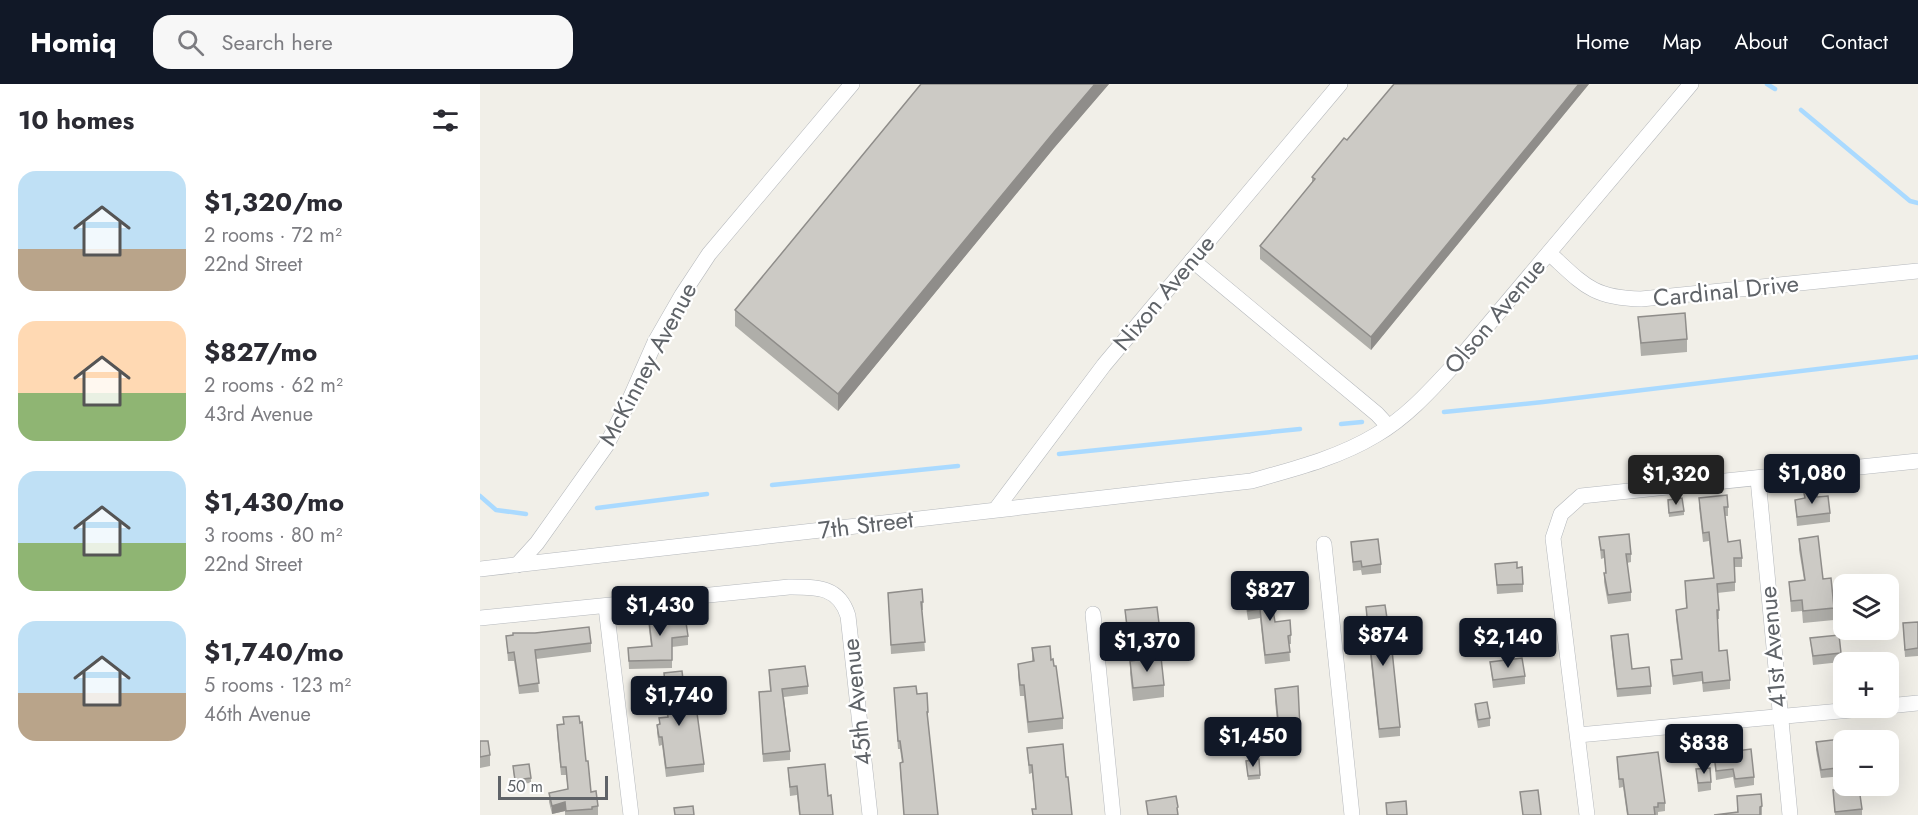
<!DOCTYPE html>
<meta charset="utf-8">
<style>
:root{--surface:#fff;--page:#f7f7f7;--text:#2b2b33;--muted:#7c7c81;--accent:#111827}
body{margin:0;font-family:Jost,sans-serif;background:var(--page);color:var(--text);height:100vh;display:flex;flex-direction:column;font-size:22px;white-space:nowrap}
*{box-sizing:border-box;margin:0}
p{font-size:20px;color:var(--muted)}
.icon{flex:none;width:33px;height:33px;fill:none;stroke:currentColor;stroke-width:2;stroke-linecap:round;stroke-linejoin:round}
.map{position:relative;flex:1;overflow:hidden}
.sheet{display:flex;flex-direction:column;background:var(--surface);width:480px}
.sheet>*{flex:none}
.fabs{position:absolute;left:1353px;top:490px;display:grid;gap:12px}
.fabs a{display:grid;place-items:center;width:66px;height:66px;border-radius:12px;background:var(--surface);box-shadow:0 6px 24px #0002;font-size:30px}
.scale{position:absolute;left:18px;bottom:15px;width:110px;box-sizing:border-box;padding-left:6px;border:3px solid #5f6368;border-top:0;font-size:16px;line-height:21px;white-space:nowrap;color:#5f6368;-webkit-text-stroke:4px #fff;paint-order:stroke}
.price{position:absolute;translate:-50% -51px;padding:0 14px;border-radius:6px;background:var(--accent);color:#fff;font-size:20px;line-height:39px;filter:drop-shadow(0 2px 3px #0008)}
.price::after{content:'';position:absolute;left:50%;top:36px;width:18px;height:14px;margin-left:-9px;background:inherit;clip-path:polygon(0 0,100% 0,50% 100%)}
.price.current{background:#222;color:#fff}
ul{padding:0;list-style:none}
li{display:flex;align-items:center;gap:18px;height:150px;padding:0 18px}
li span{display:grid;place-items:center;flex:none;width:168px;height:120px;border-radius:18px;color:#555}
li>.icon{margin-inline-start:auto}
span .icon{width:72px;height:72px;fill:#fffc;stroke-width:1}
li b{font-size:26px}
h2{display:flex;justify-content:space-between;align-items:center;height:72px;padding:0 18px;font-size:26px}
header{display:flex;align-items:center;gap:36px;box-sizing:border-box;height:84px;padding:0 30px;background:var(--accent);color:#fff}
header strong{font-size:28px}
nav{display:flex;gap:33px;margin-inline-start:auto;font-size:21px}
.search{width:420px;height:54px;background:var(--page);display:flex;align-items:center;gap:15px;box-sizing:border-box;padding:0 21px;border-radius:18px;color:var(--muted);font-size:22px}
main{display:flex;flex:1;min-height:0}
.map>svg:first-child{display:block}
</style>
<header>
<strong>Homiq</strong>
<div class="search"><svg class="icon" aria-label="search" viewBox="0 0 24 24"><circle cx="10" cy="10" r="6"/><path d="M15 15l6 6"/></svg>Search here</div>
<nav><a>Home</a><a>Map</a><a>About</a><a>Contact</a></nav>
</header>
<main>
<section class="sheet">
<h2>10 homes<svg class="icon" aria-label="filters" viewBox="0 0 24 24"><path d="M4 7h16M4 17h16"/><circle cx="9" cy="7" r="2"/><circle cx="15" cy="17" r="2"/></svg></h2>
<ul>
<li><span style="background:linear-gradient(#bfe0f5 65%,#b9a48a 0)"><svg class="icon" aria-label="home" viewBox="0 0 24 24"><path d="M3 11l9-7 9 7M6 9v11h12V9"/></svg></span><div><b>$1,320/mo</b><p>2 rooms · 72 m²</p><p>22nd Street</p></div></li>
<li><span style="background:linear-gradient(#ffd9b3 60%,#8fb573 0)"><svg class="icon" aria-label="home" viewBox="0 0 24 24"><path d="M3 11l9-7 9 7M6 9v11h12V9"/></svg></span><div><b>$827/mo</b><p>2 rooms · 62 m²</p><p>43rd Avenue</p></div></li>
<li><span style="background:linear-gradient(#bfe0f5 60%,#8fb573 0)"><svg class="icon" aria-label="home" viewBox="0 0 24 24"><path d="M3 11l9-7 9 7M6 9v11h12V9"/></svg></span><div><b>$1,430/mo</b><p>3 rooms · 80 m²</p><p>22nd Street</p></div></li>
<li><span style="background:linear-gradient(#bfe0f5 60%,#b9a48a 0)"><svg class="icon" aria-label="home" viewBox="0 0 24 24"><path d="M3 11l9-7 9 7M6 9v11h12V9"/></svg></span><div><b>$1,740/mo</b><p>5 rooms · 123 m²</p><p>46th Avenue</p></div></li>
</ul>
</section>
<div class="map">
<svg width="1438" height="731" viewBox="0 0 1438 731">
<rect width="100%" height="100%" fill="#f1efe8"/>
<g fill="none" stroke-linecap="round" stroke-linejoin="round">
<!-- stream -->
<g stroke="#aadaff" stroke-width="4.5">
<polyline points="1287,0 1295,5"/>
<polyline points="1321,26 1430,117 1438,119"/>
<polyline points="964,328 1063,318 1438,273"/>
<polyline points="861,340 882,338"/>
<polyline points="579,370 820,345"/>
<polyline points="292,401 478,382"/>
<polyline points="0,412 16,426 46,430"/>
<polyline points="117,424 227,410"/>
</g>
<!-- minor casing -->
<g stroke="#b5b8bc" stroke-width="16">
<g id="minor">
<path d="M1069,169C1103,200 1112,214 1161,215L1438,187"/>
<polyline points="712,176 897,330 908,342"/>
<polyline points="1278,395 1310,731"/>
<polyline points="516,425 624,281 860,0"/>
<polyline points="844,460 872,731"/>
<polyline points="37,481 57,459 126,362 149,317 175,258 202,211 229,170 372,0"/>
<path d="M0,485L771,397C814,385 858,374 896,351C927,333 951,306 975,280L1211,0"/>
<polyline points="126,523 151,731"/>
<polyline points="613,530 633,731"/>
<path d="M0,534L309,503C336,503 359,502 368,532L390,731"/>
<polyline points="1408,622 1438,619"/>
<polyline points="1098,651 1393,624"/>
<polyline points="1107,731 1073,454 1081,430 1101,412 1438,377"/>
</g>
</g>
<!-- minor -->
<use href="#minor" stroke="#fff" stroke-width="15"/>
</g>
<!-- wall -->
<g fill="#afaea9">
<polygon points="441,0 629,0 574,64 358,327 255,242 255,226"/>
<polygon points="914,0 1109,0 891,266 780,175 780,162 832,99 832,93 867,56"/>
<polygon points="1158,233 1207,255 1207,268 1161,272"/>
<polygon points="1324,409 1337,413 1350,429 1350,438 1317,442 1315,416 1324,414"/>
<polygon points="1219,414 1248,423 1248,432 1245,432 1248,458 1262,474 1262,483 1255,483 1255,507 1237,509 1239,526 1239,535 1237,535 1239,567 1250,596 1250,605 1223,608 1222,597 1193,601 1191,585 1191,576 1201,575 1196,535 1196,526 1206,524 1205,497 1233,494 1229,457 1223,458 1219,423"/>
<polygon points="1188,416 1204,427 1204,431 1189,433"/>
<polygon points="1119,453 1151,470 1151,478 1147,479 1151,508 1151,517 1128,520 1124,498 1124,489 1126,489 1124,474 1121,475"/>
<polygon points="1319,455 1343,495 1354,524 1354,536 1323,539 1322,527 1311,528 1309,498 1324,496 1319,466"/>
<polygon points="871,458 901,480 901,489 882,491 881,486 873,487"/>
<polygon points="1015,480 1037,484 1043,500 1043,508 1017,510"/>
<polygon points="765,508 795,538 811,551 811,560 809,560 810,577 785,580 780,534 768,536 765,517"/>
<polygon points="408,509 443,518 443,526 442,526 445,567 411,570"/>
<polygon points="886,523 907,534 914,546 914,555 911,555 920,643 920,652 899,654 886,532"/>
<polygon points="645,526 679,539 679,548 647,551"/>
<polygon points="168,528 191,533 208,552 208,561 192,563 192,584 149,585 148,564 171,562 168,537"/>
<polygon points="1438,538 1438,572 1425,573 1423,539"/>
<polygon points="26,552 111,559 111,568 56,575 59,608 39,610 34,577 28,577"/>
<polygon points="1131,552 1152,585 1171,602 1171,610 1137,613 1131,560"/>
<polygon points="1330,554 1361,569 1361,578 1333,581"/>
<polygon points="552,564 571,576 583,634 583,645 548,649 544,612 540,612 538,590 538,580 552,578"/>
<polygon points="650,577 684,601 684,613 653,617 650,589"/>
<polygon points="1010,578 1045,592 1045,600 1013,604"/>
<polygon points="289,586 328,602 328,610 304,613 310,667 310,676 283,678 279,608 290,607"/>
<polygon points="184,589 207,630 224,680 224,688 186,693 182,661 179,662 177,649 177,641 179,641 179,634 187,633"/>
<polygon points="414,604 437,610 448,628 448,637 458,731 424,731 420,687 420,679 422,679 420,665 418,665"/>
<polygon points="795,605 820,644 820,656 799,658 795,617"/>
<polygon points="995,620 1010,634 1010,642 998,644 995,628"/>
<polygon points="83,633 100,639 111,708 118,722 118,731 85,731 85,727 72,730 69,718 69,709 88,706 86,691 81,691 77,649 77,641 83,640"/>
<polygon points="751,651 766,665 766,669 753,671"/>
<polygon points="0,657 10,671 10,682 0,684"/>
<polygon points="1336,658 1364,669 1364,692 1341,694 1336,666"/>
<polygon points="547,664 586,693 592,731 552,731 552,725 556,725 552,689 549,690"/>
<polygon points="1234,670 1274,693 1274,701 1255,704 1253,693 1236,696"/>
<polygon points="1137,673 1185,719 1185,727 1178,728 1178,731 1147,731 1143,703 1139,704"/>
<polygon points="766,677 780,691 780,695 768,696"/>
<polygon points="308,684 348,712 353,731 319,731 317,711 310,712"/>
<polygon points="1216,685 1231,698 1231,706 1218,708"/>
<polygon points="33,686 51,694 51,699 35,700"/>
<polygon points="1353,706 1382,725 1382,731 1355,731"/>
<polygon points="1257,712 1282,722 1282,731 1234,731 1257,728"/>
</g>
<!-- shaded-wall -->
<g fill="#8f8d8a">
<polygon points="615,0 629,0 574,64 358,327 358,310 574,48"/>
<polygon points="1099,0 1109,0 891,266 891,253"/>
<polygon points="85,718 85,727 72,730 72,722"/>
</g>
<!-- building -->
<g fill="#cccac5" stroke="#8f8d8a" stroke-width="1.5">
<polygon points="441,0 615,0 574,48 358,310 255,226"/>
<polygon points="914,0 1099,0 891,253 780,162 835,95 832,93 864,54 867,56"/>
<polygon points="1205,229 1207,255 1161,259 1158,233"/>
<polygon points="1337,407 1337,413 1348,412 1350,429 1317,433 1315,416 1325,414 1324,409"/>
<polygon points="1247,411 1248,423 1244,423 1248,458 1260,456 1262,474 1254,474 1255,498 1237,500 1239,526 1237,526 1239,567 1247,566 1250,596 1223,599 1222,588 1193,592 1191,576 1202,575 1196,526 1207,524 1205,497 1234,494 1229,448 1223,449 1219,414"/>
<polygon points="1202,414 1204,427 1189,429 1188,416"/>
<polygon points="1149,450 1151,470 1146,470 1151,508 1128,511 1124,489 1126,489 1124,466 1121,466 1119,453"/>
<polygon points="1338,452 1343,495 1351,494 1354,524 1323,527 1322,516 1311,517 1309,498 1325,496 1319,455"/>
<polygon points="898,455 901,480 882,483 881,477 873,478 871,458"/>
<polygon points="1037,478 1037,484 1042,483 1043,500 1017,501 1015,480"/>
<polygon points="789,503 795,538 810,536 811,551 808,552 810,568 785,571 780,525 768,527 765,508"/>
<polygon points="442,505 443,518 441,518 445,558 411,561 408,509"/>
<polygon points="905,521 907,534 912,533 914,546 910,547 920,643 899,645 886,523"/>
<polygon points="677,523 679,539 647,542 645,526"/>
<polygon points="190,525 191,533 205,532 208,552 192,554 192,576 149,577 148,564 172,562 168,528"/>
<polygon points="1438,538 1438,564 1425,566 1423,539"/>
<polygon points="109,543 111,559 55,566 59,599 39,602 34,568 28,569 26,552 33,551 33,549 55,549"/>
<polygon points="1148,550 1152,585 1169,583 1171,602 1137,605 1131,552"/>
<polygon points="1359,551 1361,569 1333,572 1330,554"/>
<polygon points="570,562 571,576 573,575 574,582 576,582 583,634 548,638 544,601 540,601 538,580 554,577 552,564"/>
<polygon points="681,573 684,601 653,604 650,577"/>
<polygon points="1042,574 1045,592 1013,596 1010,578"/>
<polygon points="325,582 328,602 302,605 310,667 283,670 279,608 291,607 289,586"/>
<polygon points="202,587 207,630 217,629 224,680 186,684 182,653 179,653 177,641 180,640 179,634 188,633 184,589"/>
<polygon points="436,602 437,610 447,609 448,628 447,628 458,731 424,731 420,679 423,678 420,657 418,657 414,604"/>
<polygon points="818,602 820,644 799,646 795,605"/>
<polygon points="1007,618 1010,634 998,636 995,620"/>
<polygon points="99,632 100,639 102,638 106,677 108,677 111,708 116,707 118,722 112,723 112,725 86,727 85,718 72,722 69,709 88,705 86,683 81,683 77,641 84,640 83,633"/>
<polygon points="765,649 766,665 753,666 751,651"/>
<polygon points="1361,655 1364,669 1364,683 1341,686 1336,658"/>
<polygon points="0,657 8,657 10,671 0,673"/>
<polygon points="583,660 586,693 588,693 592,731 553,731 552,725 556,725 552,681 549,681 547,664"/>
<polygon points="1271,665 1274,693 1255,695 1253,685 1236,687 1234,670"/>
<polygon points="1178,668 1185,719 1178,719 1178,723 1174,723 1175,731 1148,731 1143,695 1139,695 1137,673"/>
<polygon points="779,675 780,691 768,692 766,677"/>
<polygon points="49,680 51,694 35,696 33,682"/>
<polygon points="345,680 348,712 351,711 353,731 320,731 317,702 310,703 308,684"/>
<polygon points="1230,684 1231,698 1218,699 1216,685"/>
<polygon points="1379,704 1382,725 1355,728 1353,706"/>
<polygon points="1058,706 1061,731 1043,731 1040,708"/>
<polygon points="1281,710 1282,722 1280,723 1280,731 1234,731 1258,728 1257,712"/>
<polygon points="696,712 698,723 697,724 698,731 668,731 666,717"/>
<polygon points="926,717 927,731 907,731 906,719"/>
<polygon points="213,722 214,731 195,731 194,724"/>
</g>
<g text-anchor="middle" stroke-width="4.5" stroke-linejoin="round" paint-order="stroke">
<!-- street labels -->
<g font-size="24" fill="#5f6368" stroke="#fff">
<text transform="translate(1246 207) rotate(-6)" y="8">Cardinal Drive</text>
<text transform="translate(684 209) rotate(-50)" y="8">Nixon Avenue</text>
<text transform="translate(1015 232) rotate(-50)" y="8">Olson Avenue</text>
<text transform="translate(168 280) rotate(-62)" y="8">McKinney Avenue</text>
<text transform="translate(386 441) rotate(-7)" y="8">7th Street</text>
<text transform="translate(1293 563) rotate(-95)" y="8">41st Avenue</text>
<text transform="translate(377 618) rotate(-96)" y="8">45th Avenue</text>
</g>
</g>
</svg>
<div class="fabs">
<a><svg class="icon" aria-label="layers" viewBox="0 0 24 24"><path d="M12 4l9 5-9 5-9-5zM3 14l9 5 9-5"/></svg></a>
<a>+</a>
<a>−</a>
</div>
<div class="scale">50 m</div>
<b class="price" style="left:1332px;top:421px">$1,080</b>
<b class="price current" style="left:1196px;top:422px">$1,320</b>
<b class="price" style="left:790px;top:538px">$827</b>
<b class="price" style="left:180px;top:553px">$1,430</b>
<b class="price" style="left:903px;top:583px">$874</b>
<b class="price" style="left:1028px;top:585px">$2,140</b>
<b class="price" style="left:667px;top:589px">$1,370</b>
<b class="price" style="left:199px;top:643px">$1,740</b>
<b class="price" style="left:773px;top:684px">$1,450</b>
<b class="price" style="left:1224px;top:691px">$838</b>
</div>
</main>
